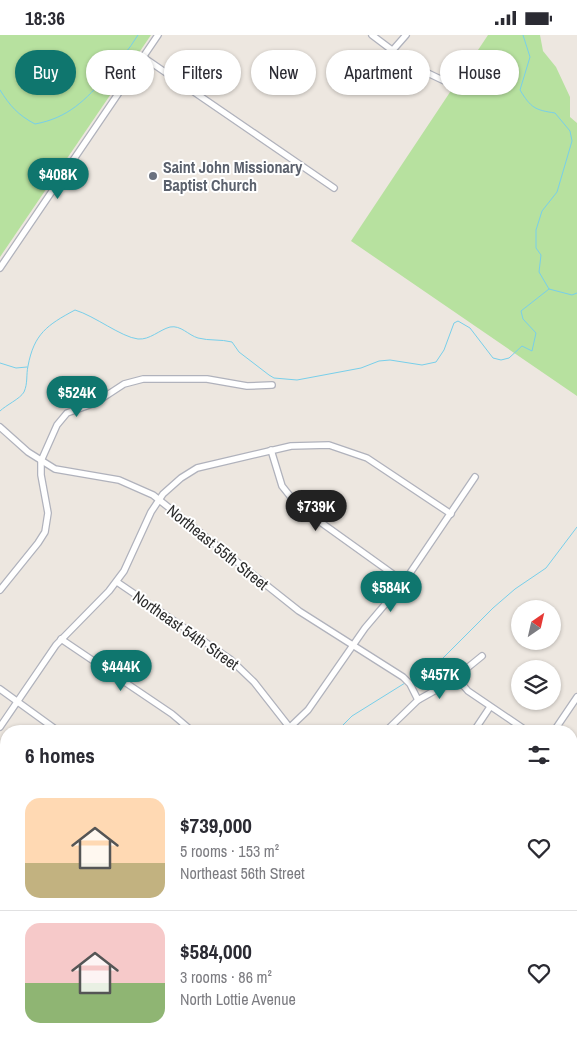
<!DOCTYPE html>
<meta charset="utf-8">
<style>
:root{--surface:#fff;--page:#f2f2f3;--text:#2b2b33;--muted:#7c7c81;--line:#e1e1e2;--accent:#0f766e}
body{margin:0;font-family:"Archivo Narrow",sans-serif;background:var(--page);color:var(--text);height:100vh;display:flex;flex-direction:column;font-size:19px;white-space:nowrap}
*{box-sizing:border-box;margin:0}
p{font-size:16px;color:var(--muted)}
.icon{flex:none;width:28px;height:28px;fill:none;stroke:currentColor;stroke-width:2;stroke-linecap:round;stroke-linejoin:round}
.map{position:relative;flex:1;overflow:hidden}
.drawer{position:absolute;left:0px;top:690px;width:578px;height:320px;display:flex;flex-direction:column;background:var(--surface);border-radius:20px 20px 0 0;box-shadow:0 1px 4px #0004}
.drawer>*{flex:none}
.guide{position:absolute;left:15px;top:15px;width:548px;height:45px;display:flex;gap:10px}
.needle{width:32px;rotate:34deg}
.controls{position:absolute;left:511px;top:565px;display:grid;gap:10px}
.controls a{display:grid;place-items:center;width:50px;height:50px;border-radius:50%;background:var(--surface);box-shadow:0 1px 4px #0004;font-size:25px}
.price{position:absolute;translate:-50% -42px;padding:0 11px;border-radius:18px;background:var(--accent);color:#fff;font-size:16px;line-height:32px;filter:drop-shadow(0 1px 2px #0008)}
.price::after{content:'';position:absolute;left:50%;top:30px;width:15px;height:11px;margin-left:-8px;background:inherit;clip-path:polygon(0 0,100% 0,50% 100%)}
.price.on{background:#222;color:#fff}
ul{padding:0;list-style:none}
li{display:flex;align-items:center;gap:15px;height:125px;padding:0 25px}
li+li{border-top:1px solid var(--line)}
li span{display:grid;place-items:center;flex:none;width:140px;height:100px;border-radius:15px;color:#555}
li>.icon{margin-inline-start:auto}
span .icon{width:60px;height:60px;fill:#fffc;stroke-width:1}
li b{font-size:21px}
h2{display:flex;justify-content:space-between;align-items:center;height:60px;padding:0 25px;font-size:21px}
.tag{padding:0 18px;border-radius:22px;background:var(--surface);box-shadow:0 1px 4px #0004;font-size:18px;line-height:45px}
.tag.on{background:var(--accent);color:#fff}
.status{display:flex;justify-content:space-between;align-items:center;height:35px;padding:0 25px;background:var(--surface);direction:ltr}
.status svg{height:14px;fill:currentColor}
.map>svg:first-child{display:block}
</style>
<div class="status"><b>18:36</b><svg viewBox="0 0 49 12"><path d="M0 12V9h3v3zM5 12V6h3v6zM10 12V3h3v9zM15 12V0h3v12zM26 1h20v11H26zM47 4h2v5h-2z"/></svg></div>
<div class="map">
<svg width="577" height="1010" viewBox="0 0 577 1010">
<rect width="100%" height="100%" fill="#ede7e0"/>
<!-- green -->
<g fill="#b7e19f">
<polygon points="0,0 151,0 0,222"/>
<polygon points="488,0 540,0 543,16 556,32 570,62 570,82 577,88 577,361 351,206"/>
</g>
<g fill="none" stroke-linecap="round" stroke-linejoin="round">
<!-- stream -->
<g stroke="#78cfea" stroke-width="1">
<path d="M523,0L530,22L520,55C531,73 535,75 555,78L570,96L572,106L557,157L542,176L536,195V213L541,220L539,237L549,254L572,260L577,258"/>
<path d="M0,55C10,71 18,80 35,89C68,83 86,65 107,40C118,27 129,15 138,0"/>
<polyline points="0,328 16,333 27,332"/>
<path d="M0,376C6,370 20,364 24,357C28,348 26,340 28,331C34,299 47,290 75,275C95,281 121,302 138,304C150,305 159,295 170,292C181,290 188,300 198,303C209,306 221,304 232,307L239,317L269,340L274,343L297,345L361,333L379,326L390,325L422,330L436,327L444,315L454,288L458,286L470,293L493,323L501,325L509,323L522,311L532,316L536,298L523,284L521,276L549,254"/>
<polyline points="411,645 430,636 493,573 515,554 546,533 577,492"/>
<polyline points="337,696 352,681 405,648"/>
<polyline points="127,1010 131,1004"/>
</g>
<!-- minor casing -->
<g stroke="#b0b2bc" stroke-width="8">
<g id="minor">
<polyline points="372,0 413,31 457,52"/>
<polyline points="392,16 406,0"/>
<polyline points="143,22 334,153"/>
<polyline points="0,233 158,0"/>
<polyline points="0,392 28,417 55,434 119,445 153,460 299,576 403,642 410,649 418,665"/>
<polyline points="271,415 282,451 298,471 404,547"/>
<polyline points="117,547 230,624 254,647 290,693"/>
<polyline points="0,555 38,508 45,497 48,478 41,440 41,426 57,390 67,378 95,368 124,349 143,344 207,344 247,351 272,350"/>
<polyline points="61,604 172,679 192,696"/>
<polyline points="456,642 468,656 527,696"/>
<polyline points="0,654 58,696"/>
<polyline points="0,692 56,610 109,556 124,536 151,477 163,459 181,443 197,433 291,411 329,410 367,423 451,479"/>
<polyline points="286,696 308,675 365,593 404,547 475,442"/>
<polyline points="386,696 418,665 450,647 482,621"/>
<polyline points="474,696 490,672"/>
<polyline points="554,696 577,662"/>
<polyline points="571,726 577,730"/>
<polyline points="0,785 6,789"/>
<polyline points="571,796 577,800"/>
<polyline points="571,852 577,843"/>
<polyline points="571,865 577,869"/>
<polyline points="571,935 577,939"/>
<polyline points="0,962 5,954"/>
<polyline points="77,1004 86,1010"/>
<polyline points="324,1004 333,1010"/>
<polyline points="448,1004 457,1010"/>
<polyline points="566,1004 576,1010"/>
<polyline points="140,1010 144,1004"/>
<polyline points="463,1010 468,1004"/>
</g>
</g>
<!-- minor -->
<use href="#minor" stroke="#fff" stroke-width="5.5"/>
</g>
<!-- markers -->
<circle fill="#6b7280" stroke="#fff" stroke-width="2" cx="153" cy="141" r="5"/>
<g text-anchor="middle" stroke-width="4" stroke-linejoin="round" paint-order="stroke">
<!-- worship labels -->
<g font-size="16" font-weight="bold" fill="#5b616d" stroke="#fff" text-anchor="start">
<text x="163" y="138">Saint John Missionary<tspan x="163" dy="18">Baptist Church</tspan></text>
</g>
<!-- street labels -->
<g font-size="16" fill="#2c2c2c" stroke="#fff">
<text transform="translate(218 512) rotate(39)" y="6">Northeast 55th Street</text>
<text transform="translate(186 595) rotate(35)" y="6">Northeast 54th Street</text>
</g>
</g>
</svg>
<div class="controls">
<a><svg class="needle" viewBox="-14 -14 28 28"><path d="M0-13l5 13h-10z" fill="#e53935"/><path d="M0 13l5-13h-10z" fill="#7c7c81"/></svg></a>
<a><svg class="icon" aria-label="layers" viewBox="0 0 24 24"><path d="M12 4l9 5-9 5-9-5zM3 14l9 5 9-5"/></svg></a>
</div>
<b class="price" style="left:58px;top:165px">$408K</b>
<b class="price" style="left:77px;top:383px">$524K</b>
<b class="price on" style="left:316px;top:497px">$739K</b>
<b class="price" style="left:391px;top:578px">$584K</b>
<b class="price" style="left:121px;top:657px">$444K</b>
<b class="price" style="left:440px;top:665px">$457K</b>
<div class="guide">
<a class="tag on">Buy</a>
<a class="tag">Rent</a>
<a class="tag">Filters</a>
<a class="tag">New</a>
<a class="tag">Apartment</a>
<a class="tag">House</a>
</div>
<section class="drawer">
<h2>6 homes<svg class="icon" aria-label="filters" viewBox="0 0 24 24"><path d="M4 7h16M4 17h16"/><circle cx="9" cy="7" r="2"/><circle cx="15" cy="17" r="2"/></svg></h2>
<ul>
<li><span style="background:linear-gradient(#ffd9b3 65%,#c2b280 0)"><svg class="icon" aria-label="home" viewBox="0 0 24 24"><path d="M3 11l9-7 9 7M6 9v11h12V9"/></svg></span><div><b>$739,000</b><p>5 rooms · 153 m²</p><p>Northeast 56th Street</p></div><svg class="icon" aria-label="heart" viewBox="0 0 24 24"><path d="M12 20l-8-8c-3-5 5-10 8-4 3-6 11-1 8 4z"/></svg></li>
<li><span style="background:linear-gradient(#f6c9c9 60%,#8fb573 0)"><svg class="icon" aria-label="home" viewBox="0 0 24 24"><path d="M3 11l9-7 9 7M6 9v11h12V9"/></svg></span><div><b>$584,000</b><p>3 rooms · 86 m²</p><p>North Lottie Avenue</p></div><svg class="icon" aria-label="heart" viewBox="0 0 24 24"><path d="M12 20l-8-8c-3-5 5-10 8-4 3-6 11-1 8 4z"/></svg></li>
</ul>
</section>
</div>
